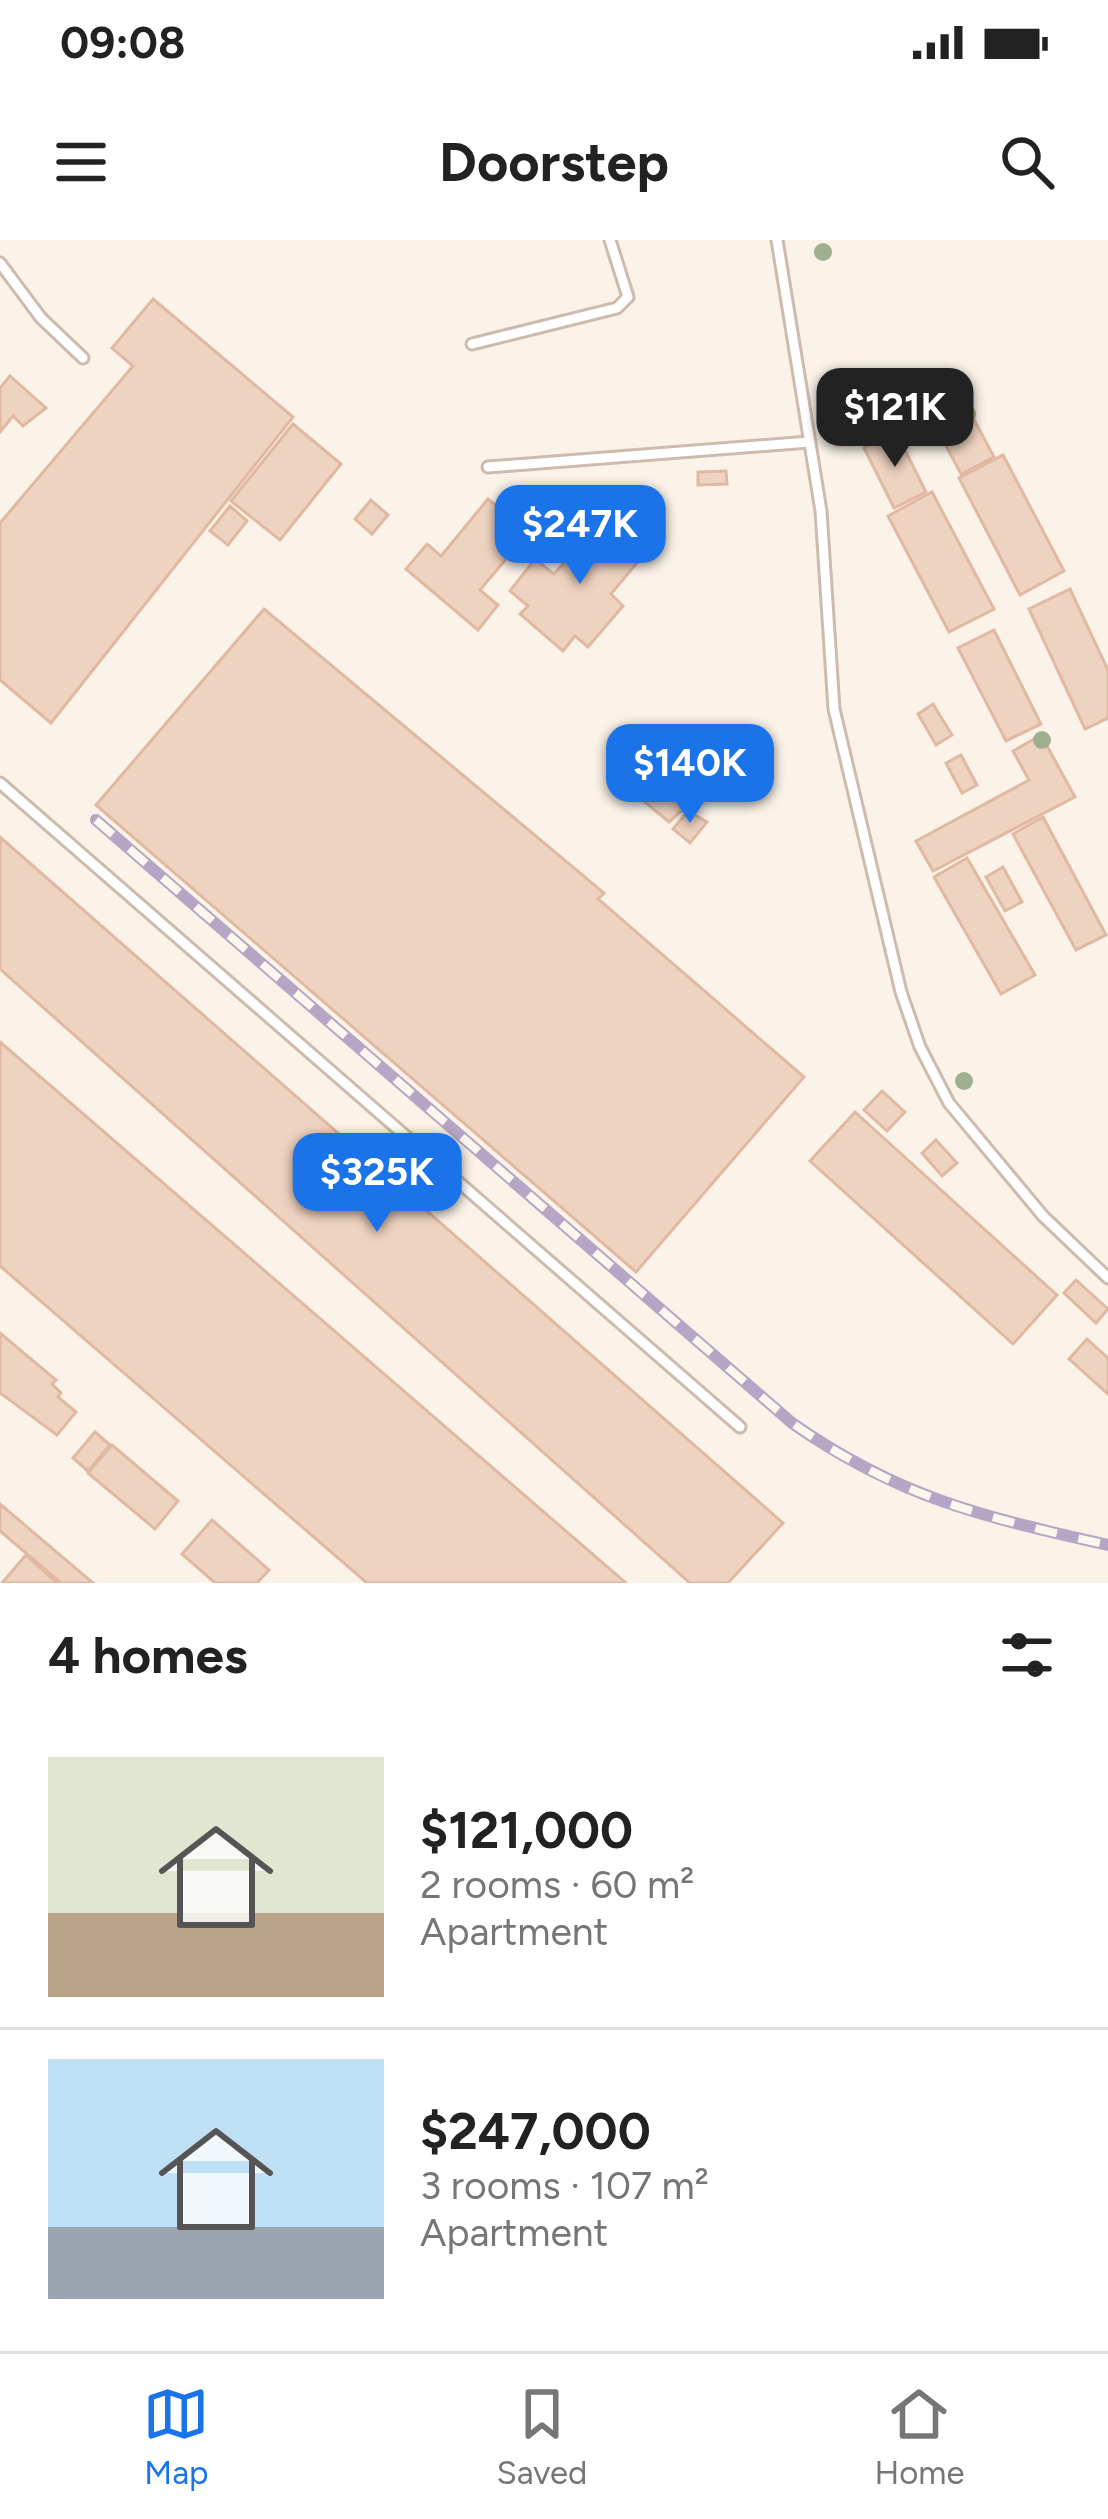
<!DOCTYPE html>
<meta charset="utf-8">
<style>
:root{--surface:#fff;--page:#f6f6f6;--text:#222;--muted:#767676;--line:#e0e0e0;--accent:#1a73e8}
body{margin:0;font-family:Figtree,sans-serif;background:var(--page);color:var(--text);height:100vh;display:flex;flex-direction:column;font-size:45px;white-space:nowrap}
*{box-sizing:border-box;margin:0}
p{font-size:39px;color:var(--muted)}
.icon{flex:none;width:66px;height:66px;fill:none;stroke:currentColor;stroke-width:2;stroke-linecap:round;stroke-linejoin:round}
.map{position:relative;height:1343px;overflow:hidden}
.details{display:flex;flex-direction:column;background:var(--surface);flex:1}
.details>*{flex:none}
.price{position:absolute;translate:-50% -102px;padding:0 27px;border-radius:24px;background:var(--accent);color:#fff;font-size:39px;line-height:78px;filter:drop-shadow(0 3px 6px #0008)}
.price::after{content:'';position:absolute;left:50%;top:72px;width:36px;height:27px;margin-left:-18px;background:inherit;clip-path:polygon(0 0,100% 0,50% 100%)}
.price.selected{background:#222;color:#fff}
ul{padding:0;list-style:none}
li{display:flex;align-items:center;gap:36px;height:300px;padding:0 48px}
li+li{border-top:3px solid var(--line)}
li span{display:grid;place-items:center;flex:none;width:336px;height:240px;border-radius:0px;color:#555}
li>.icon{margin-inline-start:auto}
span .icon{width:144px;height:144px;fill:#fffc;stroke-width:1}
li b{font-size:51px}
h2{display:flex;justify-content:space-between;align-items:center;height:144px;padding:0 48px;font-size:51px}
.status{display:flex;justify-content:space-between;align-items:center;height:84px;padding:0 60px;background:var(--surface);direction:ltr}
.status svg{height:33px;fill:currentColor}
header{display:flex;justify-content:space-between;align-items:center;height:156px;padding:0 48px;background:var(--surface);font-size:54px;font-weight:700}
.dock{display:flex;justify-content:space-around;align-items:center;height:168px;border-top:3px solid var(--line);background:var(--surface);font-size:33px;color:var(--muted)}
.dock a{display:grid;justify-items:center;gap:6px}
.dock .selected{color:var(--accent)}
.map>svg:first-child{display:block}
</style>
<div class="status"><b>09:08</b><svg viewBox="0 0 49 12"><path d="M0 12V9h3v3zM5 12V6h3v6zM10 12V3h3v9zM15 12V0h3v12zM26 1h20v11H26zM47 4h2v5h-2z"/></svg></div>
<header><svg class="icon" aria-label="menu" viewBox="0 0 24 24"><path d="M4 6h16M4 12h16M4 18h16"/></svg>Doorstep<svg class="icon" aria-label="search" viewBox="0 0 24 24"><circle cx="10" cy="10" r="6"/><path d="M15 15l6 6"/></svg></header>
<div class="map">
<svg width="1108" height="1343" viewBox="0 0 1108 1343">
<rect width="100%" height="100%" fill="#fbf3e8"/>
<!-- building -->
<g fill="#efd3c1" stroke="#e1b9a2" stroke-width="3">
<polygon points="153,59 293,177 51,483 0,440 0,283 133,126 112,108"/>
<polygon points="10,136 46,168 23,186 13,176 0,192 0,148"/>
<polygon points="961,155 994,217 961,234 928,172"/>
<polygon points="293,184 341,224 280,300 231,261"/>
<polygon points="896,192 926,252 894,268 864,208"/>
<polygon points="1003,215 1064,331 1020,355 959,238"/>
<polygon points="726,231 727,244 698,245 698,232"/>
<polygon points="932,252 994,369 949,392 888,276"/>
<polygon points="488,259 528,293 480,350 498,365 478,390 406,329 427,304 441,316"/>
<polygon points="371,260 388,275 372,294 355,279"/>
<polygon points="230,266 247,281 228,305 210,291"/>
<polygon points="600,282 651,306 611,354 623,366 588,407 575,396 563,411 520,374 528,366 510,351 535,319 554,334"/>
<polygon points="1070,349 1108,430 1108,478 1085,489 1029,369"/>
<polygon points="264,369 604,653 598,659 804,837 636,1032 96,565"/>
<polygon points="994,390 1041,484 1006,501 958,408"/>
<polygon points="933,464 952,495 936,505 918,474"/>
<polygon points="1041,495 1075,557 933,631 916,601 1029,540 1013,511"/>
<polygon points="675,502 691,515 677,532 702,552 669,582 634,553 638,545 630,539 652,511 662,519"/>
<polygon points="961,515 977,545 962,553 946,523"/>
<polygon points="688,571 707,582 690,603 673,589"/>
<polygon points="1043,577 1106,695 1076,710 1013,594"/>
<polygon points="0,597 783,1283 728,1343 690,1343 0,729"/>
<polygon points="967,618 1035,735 1001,754 934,637"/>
<polygon points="1003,627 1022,662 1005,671 986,637"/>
<polygon points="0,802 626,1343 367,1343 0,1026"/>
<polygon points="882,851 905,872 887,891 864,870"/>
<polygon points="855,872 1057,1055 1013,1104 810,921"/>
<polygon points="936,900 957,923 942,936 922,913"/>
<polygon points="1076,1040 1108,1069 1096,1083 1064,1053"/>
<polygon points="0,1093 56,1140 52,1144 61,1153 58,1157 76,1172 57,1195 0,1153"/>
<polygon points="1087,1099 1108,1118 1108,1154 1069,1119"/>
<polygon points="95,1192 110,1205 88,1231 73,1218"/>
<polygon points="112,1205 178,1261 155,1289 88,1233"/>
<polygon points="0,1264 93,1343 61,1343 0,1291"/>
<polygon points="212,1280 269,1330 257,1343 215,1343 182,1314"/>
<polygon points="26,1315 57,1343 2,1343"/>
</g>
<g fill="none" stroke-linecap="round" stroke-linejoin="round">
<!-- lane casing -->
<g stroke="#cdbbae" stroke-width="15">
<g id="lane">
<polyline points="777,0 821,271 834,469 901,752 920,807 949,863 1043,976 1108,1038"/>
<polyline points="0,23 41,78 83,118"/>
<polyline points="472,104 617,68 628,57 610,0"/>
<polyline points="488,227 809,202"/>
<polyline points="0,543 740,1187"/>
</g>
</g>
<!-- lane -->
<use href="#lane" stroke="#fff" stroke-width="9"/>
<!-- rail casing -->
<g stroke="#b6a6c5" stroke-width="12">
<path id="rail" d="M96,580L792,1183C899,1258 984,1277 1108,1305"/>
</g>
<!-- rail -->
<use href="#rail" stroke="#fef7ee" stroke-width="8" stroke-dasharray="22" stroke-linecap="butt"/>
</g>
<!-- trees -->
<g fill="#a0af8f">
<circle cx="823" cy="12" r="9"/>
<circle cx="967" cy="174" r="9"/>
<circle cx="866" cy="197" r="9"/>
<circle cx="1042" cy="500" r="9"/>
<circle cx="964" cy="841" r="9"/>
</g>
</svg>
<b class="price selected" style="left:895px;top:230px">$121K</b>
<b class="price" style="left:580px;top:347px">$247K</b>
<b class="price" style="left:690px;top:586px">$140K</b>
<b class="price" style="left:377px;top:995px">$325K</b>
</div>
<section class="details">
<h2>4 homes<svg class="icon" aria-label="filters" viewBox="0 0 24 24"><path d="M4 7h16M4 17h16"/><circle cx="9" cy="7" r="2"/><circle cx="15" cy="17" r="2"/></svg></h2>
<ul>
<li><span style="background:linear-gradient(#dfe7d0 65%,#b9a48a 0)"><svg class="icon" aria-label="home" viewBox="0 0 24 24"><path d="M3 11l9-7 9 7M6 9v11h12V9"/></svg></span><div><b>$121,000</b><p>2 rooms · 60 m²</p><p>Apartment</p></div></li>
<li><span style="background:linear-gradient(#bfe0f5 70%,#9aa5b1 0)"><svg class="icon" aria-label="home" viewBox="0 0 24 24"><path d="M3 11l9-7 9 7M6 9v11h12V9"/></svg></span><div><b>$247,000</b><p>3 rooms · 107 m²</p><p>Apartment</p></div></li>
</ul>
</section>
<nav class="dock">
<a class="selected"><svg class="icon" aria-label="map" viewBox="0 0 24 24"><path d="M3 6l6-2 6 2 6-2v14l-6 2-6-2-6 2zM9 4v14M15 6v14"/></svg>Map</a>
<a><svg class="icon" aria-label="saved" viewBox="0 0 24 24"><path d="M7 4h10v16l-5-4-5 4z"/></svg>Saved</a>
<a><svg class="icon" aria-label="home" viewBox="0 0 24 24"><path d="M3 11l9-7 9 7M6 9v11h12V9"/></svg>Home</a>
</nav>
